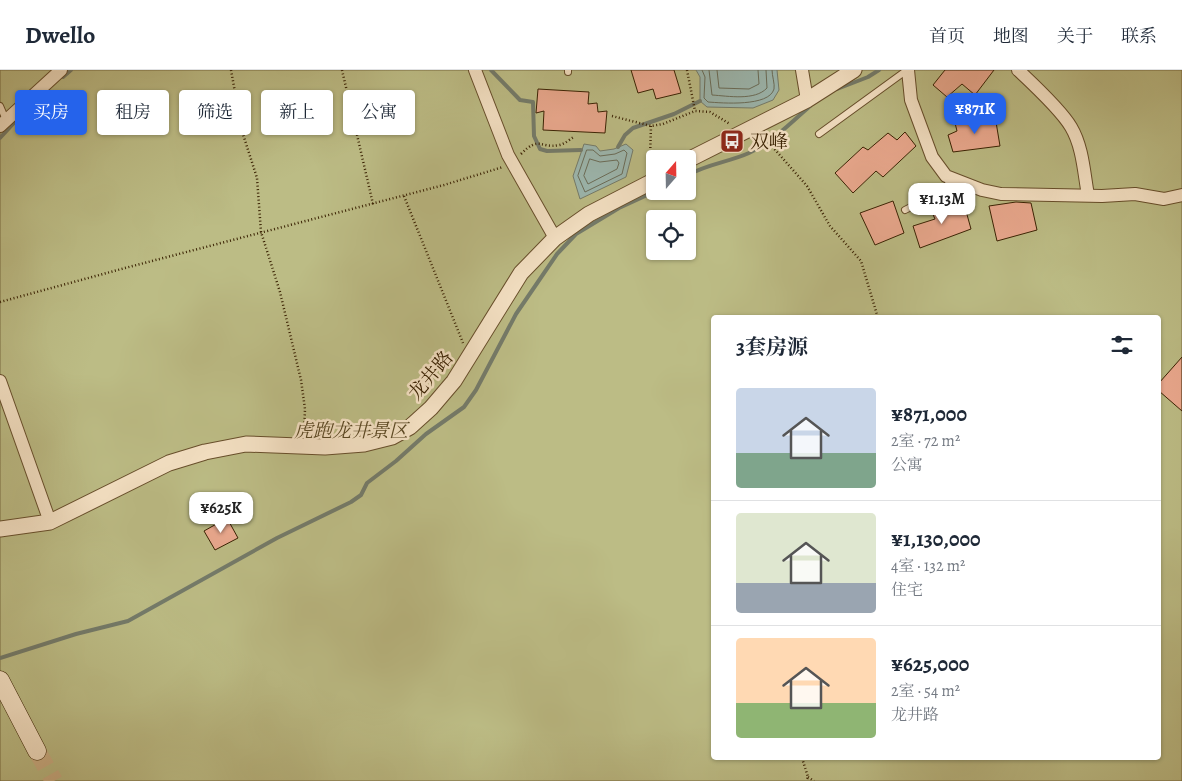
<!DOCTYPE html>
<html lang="zh">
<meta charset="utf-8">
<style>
:root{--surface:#fff;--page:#f2f2f3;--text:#1f2937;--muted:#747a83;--line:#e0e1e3;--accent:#2563eb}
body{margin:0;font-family:Alegreya,"Noto Serif SC",serif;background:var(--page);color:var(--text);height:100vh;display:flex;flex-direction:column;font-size:19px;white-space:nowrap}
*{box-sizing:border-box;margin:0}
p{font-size:16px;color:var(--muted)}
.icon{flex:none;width:28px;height:28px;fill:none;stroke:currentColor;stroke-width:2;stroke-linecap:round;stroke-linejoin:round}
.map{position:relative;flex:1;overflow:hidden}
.sheet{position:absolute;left:711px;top:245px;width:450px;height:445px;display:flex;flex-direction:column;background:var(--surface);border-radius:5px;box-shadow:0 1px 4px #0004}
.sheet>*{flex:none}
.top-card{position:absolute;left:15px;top:20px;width:475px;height:45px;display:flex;gap:10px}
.needle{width:32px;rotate:20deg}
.buttons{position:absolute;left:646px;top:80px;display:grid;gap:10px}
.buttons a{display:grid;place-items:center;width:50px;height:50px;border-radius:5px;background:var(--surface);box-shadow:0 1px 4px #0004;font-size:25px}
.price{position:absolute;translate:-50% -42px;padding:0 11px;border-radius:10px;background:#fff;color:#222;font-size:16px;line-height:32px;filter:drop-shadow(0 1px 2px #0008)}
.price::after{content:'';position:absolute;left:50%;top:30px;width:15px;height:11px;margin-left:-8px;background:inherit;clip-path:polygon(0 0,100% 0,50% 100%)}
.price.selected{background:var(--accent);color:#fff}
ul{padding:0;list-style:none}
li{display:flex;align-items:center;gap:15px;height:125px;padding:0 25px}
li+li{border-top:1px solid var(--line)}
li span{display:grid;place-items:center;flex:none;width:140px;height:100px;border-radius:5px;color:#555}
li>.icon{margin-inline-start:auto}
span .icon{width:60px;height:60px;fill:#fffc;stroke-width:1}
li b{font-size:21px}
h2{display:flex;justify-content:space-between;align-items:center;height:60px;padding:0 25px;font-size:21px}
.pill{padding:0 18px;border-radius:5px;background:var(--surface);box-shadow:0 1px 4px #0004;font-size:18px;line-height:45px}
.pill.selected{background:var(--accent);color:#fff}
header{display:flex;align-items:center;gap:30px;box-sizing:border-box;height:70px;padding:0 25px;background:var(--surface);border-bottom:1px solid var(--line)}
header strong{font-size:24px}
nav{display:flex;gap:28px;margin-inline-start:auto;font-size:18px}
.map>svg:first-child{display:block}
</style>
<header>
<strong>Dwello</strong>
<nav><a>首页</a><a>地图</a><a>关于</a><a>联系</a></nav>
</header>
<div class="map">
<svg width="1182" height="711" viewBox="0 0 1182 711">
<rect width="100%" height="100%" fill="#f1d4a7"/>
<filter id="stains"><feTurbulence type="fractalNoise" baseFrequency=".004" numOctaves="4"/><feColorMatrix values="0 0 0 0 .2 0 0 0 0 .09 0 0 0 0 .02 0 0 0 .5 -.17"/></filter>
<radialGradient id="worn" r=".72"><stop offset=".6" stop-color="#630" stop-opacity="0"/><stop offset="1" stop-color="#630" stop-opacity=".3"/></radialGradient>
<!-- green -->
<path fill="#bcbc85" stroke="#7a6e44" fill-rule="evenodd" d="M0,0H1182V711H0ZM655,89H688V121H655ZM655,149H688V181H655ZM714,248H1159V688H714Z"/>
<!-- water -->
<g fill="#9cb7af" stroke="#747b6a">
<polygon points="696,0 777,0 779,20 773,30 753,38 707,37 700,31 700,7"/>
<polygon points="584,74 596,76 600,81 614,79 626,74 633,80 626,107 580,129 573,106"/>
</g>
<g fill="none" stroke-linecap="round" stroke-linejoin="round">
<!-- shore -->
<g stroke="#6a6c58" stroke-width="1">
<path d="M702,0L705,7L704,28L708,32C722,33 769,37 774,19C775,14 772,6 772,0"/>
<path d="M709,0L712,25C728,26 755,31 767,18L766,0"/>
<polyline points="717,0 719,18 749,19 759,14 758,0"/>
<polygon points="587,80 593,80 600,86 615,84 624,80 627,83 622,104 585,122 578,106"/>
<polygon points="590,89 600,92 617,90 619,93 617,99 588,114 584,106"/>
</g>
<!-- stream -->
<g stroke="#747b6a" stroke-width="4">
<polyline points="491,0 520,30 533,32 534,66 540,79 547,81 581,80"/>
<polyline points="63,7 71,0"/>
<polyline points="837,19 868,7 879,0"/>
<polyline points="0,68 24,42"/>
<polyline points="618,77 625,65 633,58 674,44 700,31"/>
<path d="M688,105C707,94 729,92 749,83C772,72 791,53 810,36"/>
<polyline points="0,588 76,564 128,551 277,468 351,432 361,425 367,413 396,391 426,364 464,337 476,320 516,244 557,184 576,164 619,138 656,121"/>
</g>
</g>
<!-- building -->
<g fill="#eba98f" stroke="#392102">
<polygon points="631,0 674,0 681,23 656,29 653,19 638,23"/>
<polygon points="945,0 994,0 975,25 962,14 947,27 933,15"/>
<polygon points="538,19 589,22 588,34 597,33 598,42 607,41 605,63 543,60 544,41 536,43"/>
<polygon points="995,46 1000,76 953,82 948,65 957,61 955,53"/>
<polygon points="905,62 916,76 883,107 876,101 853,123 835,103 863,77 868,80 888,63 897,70"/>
<polygon points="893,131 904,163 875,175 860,143"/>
<polygon points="953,132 958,143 966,141 971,159 920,178 913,156 935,149 931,140"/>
<polygon points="1016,132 1031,133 1037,160 997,171 989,136"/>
<polygon points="1182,287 1182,341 1159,321 1159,313"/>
<polygon points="227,448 238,468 215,480 204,461"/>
</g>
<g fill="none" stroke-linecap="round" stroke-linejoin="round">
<!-- secondary-tunnel -->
<polyline stroke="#ccb086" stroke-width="18" stroke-dasharray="18 9" stroke-linecap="butt" points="37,681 54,711"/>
<!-- service casing -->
<g stroke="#674e2b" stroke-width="8">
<g id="service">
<polyline points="568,2 568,0"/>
<polyline points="0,36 6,50"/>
<polyline points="819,64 907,0"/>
<polyline points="905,140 944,120 951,109"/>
</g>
</g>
<!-- minor casing -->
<g stroke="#674e2b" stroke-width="14">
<g id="minor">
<polyline points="475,0 508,85 555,168"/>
<polyline points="802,0 807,30"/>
<polyline points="908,0 911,30 932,87 946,106 982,120 1001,124 1102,126 1135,124 1164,129 1182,125"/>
<path d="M1018,0C1033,14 1061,40 1071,57C1083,77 1084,104 1088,125"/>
<polyline points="0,56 61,0"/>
<polyline points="0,311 50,452"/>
</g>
</g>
<!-- tertiary casing -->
<g stroke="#674e2b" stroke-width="17">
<g id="tertiary">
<polyline points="688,90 807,30 854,0"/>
<polyline points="0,459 50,452 169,393 205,382 246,374 325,377 364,374 392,367 410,357 431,338 454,311 521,203 555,168 589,144 655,110"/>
</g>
</g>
<!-- secondary casing -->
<g stroke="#392102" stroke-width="19">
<polyline id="secondary" points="0,610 37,681"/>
</g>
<!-- path -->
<g stroke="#392102" stroke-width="2.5" stroke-dasharray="1 2.5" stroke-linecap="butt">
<polyline points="231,0 242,61 257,108 261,162 280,222 301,310 305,339 304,364"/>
<polyline points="342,0 373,134"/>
<polyline points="687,0 695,41"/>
<polyline points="612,46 651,56 663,54 695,41 710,42 730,54"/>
<polyline points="651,56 650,88 653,97"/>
<polyline points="763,66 807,116 830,156 861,191 878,248"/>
<path d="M521,84C540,65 540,79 559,75C565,74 570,69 574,67"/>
<polyline points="404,126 463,273"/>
<polyline points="0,232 125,198 444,115 503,97"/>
<polyline points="802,688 808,707 806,711"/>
<polyline points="808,707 814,711"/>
</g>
<!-- service -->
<use href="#service" stroke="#f6e3c6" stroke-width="6"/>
<!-- minor -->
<use href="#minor" stroke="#f6e3c6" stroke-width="12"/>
<!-- tertiary -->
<use href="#tertiary" stroke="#f6e3c6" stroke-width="15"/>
<!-- secondary -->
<use href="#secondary" stroke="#f6e3c6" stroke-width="18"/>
</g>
<!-- icons -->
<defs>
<g id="bus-square" transform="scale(1.25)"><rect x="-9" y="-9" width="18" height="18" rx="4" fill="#8f2418" stroke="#f6e3c6"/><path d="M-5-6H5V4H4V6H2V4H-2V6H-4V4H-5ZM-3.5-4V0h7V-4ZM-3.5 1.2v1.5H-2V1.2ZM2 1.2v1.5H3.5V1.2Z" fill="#fff"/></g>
</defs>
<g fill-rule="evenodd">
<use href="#bus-square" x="732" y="71"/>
</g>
<g text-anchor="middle" stroke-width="5" stroke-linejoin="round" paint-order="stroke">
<!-- poi labels -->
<g font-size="19" fill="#392102" stroke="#f6e3c6" text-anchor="start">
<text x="750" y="78">双峰</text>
</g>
<!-- street labels -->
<g font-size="19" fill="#392102" stroke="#f6e3c6">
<text transform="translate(430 305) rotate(-50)" y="7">龙井路</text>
</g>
<!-- park labels -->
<g font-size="19" font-style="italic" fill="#5a4823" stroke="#f6e3c6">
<text x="351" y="367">虎跑龙井景区</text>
</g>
</g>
<rect width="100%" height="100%" filter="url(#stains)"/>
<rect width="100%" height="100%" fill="url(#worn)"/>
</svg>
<div class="buttons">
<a><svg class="needle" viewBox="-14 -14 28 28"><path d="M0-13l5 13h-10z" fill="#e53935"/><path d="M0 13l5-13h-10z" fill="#747a83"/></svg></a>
<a><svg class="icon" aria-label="locate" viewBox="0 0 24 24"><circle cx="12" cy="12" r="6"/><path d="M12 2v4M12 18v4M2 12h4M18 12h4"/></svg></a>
</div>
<b class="price selected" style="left:975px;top:65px">¥871K</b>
<b class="price" style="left:942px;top:155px">¥1.13M</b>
<b class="price" style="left:221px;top:464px">¥625K</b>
<div class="top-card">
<a class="pill selected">买房</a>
<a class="pill">租房</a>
<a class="pill">筛选</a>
<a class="pill">新上</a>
<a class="pill">公寓</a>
</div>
<section class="sheet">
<h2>3套房源<svg class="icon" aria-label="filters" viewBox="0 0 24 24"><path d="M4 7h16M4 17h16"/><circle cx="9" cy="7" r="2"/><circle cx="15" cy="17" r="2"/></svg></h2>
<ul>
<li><span style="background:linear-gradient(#c9d6e8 65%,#7fa58c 0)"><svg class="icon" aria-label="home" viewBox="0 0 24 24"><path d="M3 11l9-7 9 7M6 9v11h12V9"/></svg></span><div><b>¥871,000</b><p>2室 · 72 m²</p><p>公寓</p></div></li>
<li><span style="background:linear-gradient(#dfe7d0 70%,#9aa5b1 0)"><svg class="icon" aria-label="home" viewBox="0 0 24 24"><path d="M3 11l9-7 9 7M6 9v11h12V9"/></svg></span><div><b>¥1,130,000</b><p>4室 · 132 m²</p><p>住宅</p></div></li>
<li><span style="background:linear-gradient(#ffd9b3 65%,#8fb573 0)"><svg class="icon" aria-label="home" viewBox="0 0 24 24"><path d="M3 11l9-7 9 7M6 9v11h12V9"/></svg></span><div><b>¥625,000</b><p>2室 · 54 m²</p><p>龙井路</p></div></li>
</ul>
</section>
</div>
